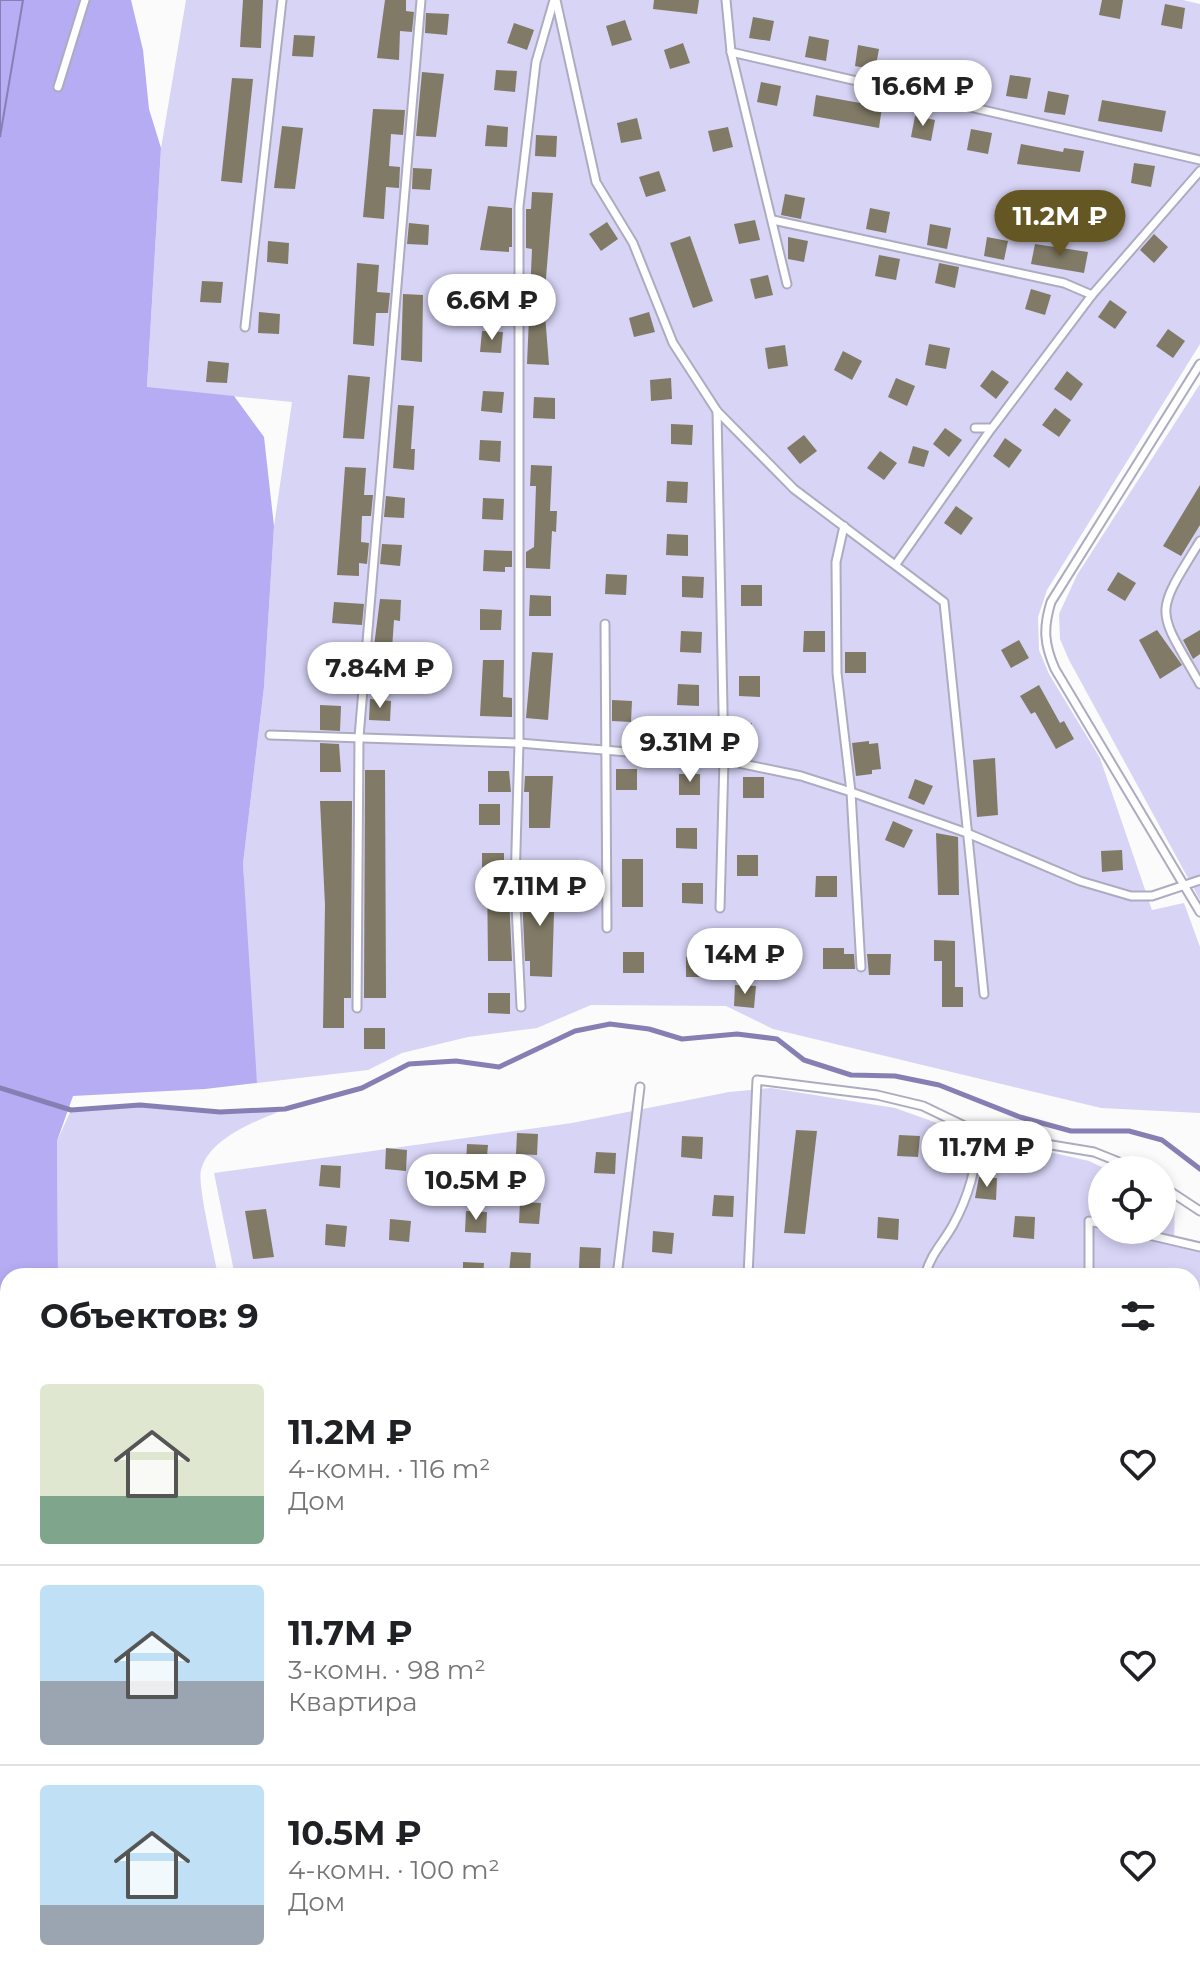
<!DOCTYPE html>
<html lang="ru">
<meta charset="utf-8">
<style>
:root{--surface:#fff;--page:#f2f2f2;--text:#202124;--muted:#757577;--line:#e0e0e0;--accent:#655723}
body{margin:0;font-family:Montserrat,sans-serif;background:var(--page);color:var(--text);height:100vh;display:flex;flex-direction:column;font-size:30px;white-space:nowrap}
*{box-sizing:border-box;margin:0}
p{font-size:26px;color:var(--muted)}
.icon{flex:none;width:44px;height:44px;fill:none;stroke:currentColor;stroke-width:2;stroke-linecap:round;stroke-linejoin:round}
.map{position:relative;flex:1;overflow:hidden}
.drawer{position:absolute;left:0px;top:1268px;width:1200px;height:714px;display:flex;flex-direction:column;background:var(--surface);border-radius:24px 24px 0 0;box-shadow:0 4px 12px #0003}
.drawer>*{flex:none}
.controls{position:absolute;left:1088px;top:1156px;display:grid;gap:16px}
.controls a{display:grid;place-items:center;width:88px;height:88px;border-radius:50%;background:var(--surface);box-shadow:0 4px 12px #0003;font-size:40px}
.price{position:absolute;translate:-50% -68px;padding:0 18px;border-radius:28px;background:#fff;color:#222;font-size:26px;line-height:52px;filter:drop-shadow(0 2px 4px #0008)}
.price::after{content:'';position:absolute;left:50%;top:48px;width:24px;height:18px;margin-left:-12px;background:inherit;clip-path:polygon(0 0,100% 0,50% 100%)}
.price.selected{background:var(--accent);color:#fff}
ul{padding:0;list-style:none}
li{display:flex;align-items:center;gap:24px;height:200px;padding:0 40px}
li+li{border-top:2px solid var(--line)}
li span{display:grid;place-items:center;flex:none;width:224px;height:160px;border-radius:8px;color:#555}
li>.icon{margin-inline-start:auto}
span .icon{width:96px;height:96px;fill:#fffc;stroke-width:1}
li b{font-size:34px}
h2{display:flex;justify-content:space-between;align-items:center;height:96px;padding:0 40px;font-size:34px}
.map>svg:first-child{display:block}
</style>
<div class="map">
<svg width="1200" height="1981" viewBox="0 0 1200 1981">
<rect width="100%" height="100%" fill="#fbfbfb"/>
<!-- green -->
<g fill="#d7d4f6">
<polygon points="186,0 1183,0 1200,4 1200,344 1047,590 1038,617 1039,650 1049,674 1100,758 1152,910 1184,903 1200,947 1200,1113 1101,1108 773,1029 726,1006 591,1005 537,1028 468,1037 402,1053 368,1070 257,1083 249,1009 243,864 264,687 274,526 292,402 147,388 161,148"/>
<polygon points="1200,384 1200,900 1069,660 1060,639 1059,614 1077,575"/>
<polygon points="771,1088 895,1108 965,1133 1089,1161 1108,1170 1102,1170 1102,1230 1162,1230 1162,1195 1175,1200 1174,1246 1200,1252 1200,1981 590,1981 590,1974 1192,1974 1192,1276 235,1276 214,1173 572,1123 729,1092"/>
<path d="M140,1105L220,1112L285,1109C257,1121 210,1137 201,1170C197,1185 215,1257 218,1276H58L57,1141L71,1110Z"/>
<polygon points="8,1707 8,1974 75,1974 74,1981 1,1981"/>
<rect x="260" y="1974" width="244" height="7"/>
</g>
<!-- forest -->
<polygon fill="#b5acf3" points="23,0 131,0 143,50 149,109 161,148 147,387 234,396 264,437 274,526 264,687 243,864 257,1083 205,1089 73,1096 57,1141 58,1276 8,1276 8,1587 0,1606 0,137"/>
<!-- water -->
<polygon fill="#b7aef6" stroke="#867fb4" stroke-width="2" points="0,0 23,0 0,137"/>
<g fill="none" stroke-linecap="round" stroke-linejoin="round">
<!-- stream -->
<polyline stroke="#867fb4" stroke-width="5" points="0,1088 71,1110 140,1105 220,1112 285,1109 362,1088 409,1064 456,1061 499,1067 575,1031 610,1024 649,1029 682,1039 737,1034 777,1039 804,1060 851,1075 895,1076 939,1085 1020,1117 1071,1131 1129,1131 1162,1140 1200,1169"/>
</g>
<!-- building -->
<g fill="#807a66">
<polygon points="243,0 263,0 261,48 240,47"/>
<polygon points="385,0 406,0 406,11 414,12 412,32 400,31 399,60 377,58"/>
<polygon points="654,0 699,0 697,14 653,9"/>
<polygon points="1102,0 1123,0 1120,19 1099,15"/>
<polygon points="1165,4 1185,8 1182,29 1161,25"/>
<polygon points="426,13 449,14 447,35 425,33"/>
<polygon points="753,17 774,21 770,41 749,38"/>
<polygon points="625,20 632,40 612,46 606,26"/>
<polygon points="514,23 534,30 527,50 507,43"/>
<polygon points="294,35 315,36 313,57 292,56"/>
<polygon points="809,36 829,40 826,61 805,57"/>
<polygon points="683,43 690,63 670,69 664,50"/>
<polygon points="858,45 879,49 875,70 855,66"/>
<polygon points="952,67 972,71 968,92 948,88"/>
<polygon points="496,70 517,71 515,92 494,90"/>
<polygon points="422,72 444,74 436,137 416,136"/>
<polygon points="1010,75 1031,78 1027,99 1006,96"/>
<polygon points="232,78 253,79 242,183 221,181"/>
<polygon points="761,82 781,86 777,106 757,102"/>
<polygon points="1048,91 1069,95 1065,115 1044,112"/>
<polygon points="816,95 882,107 879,128 813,116"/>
<polygon points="1102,100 1166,111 1162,132 1098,121"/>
<polygon points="373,109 405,110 403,135 391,134 389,166 400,167 399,188 386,187 384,219 363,217"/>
<polygon points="915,116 935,120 931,141 911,137"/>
<polygon points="637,118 642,139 621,143 617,123"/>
<polygon points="487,125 508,127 507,147 485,146"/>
<polygon points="282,126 303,128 295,189 274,188"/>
<polygon points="728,127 733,147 713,152 708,131"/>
<polygon points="971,129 992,133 988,154 967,150"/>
<polygon points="536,135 557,136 556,157 535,156"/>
<polygon points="1021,144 1063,152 1064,148 1084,151 1080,172 1017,164"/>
<polygon points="1134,163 1155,166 1151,187 1131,183"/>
<polygon points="413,168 432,169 430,190 412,189"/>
<polygon points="659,171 666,191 646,197 639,177"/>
<polygon points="532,192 553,193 544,302 549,365 527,364 532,249 526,248 526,209 531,209"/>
<polygon points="785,194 805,198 801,219 781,215"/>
<polygon points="488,206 512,208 512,247 509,247 509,252 480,250"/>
<polygon points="870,208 890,212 886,233 866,229"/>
<polygon points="755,220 760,240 739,244 734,224"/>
<polygon points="607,222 618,239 601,251 589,234"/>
<polygon points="409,223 429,225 428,245 407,244"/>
<polygon points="930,224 951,228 947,249 927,245"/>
<polygon points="1154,234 1168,247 1154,263 1140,250"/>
<polygon points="690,236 713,301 693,308 670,243"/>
<polygon points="788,237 808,241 804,262 788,259"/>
<polygon points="987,237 1008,241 1004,260 984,256"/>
<polygon points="268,241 289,243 288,264 267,262"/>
<polygon points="1035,244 1088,252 1084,273 1031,264"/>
<polygon points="879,255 900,259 896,280 875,276"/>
<polygon points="357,263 379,265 377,292 390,293 388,313 376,313 374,346 353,344"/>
<polygon points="939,263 959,267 955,288 935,283"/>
<polygon points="768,275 773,295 755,299 750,279"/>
<polygon points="482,277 507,279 505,299 481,298"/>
<polygon points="202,281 223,282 221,303 200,302"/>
<polygon points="1031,289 1051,295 1045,315 1025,309"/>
<polygon points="403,294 423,295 422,362 401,360"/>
<polygon points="1110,300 1127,312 1115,329 1098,317"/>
<polygon points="259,312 280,314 279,334 258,333"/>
<polygon points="649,312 655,332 634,337 629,318"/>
<polygon points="1168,329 1185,341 1173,358 1156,346"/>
<polygon points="482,331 503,332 501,353 480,352"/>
<polygon points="929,344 950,348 946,369 925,365"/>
<polygon points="785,345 788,366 768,369 765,348"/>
<polygon points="843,351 862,361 852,380 834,370"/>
<polygon points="208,361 229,363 227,383 206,382"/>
<polygon points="992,370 1009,382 996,399 980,386"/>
<polygon points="1067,371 1083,384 1071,401 1054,389"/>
<polygon points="348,375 370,377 364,439 343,438"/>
<polygon points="671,378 672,399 651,401 650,380"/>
<polygon points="896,378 915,386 907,406 888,397"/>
<polygon points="483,391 504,392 502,413 481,411"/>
<polygon points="534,397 555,398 555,419 533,418"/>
<polygon points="398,405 414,406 411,449 415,449 414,470 393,468"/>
<polygon points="1055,408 1071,420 1059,437 1042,425"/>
<polygon points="671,424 693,425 692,445 671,444"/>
<polygon points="945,428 962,440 949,457 933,444"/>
<polygon points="804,435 817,451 800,464 787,448"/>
<polygon points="1005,438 1022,450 1009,468 993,456"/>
<polygon points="480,440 501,441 500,462 479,460"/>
<polygon points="913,446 929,451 924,467 908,463"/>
<polygon points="880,451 897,463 884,480 867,468"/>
<polygon points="531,465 552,466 550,511 557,511 556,532 552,531 550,569 526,568 526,552 534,547 536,486 530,486"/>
<polygon points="345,467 366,468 364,495 373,495 371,516 362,516 361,542 369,543 367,564 359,563 359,576 337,575"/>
<polygon points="667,481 688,482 687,503 666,502"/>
<polygon points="1200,485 1200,525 1181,556 1163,546"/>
<polygon points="386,496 405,498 404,518 384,517"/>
<polygon points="483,498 504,499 503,520 482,519"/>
<polygon points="956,506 973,518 961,535 944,523"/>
<polygon points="667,534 688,535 688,556 666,555"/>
<polygon points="382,544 402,545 400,566 380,564"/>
<polygon points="484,550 512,551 512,567 505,567 505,572 483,571"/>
<polygon points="1118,572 1136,583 1125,601 1107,590"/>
<polygon points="606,574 627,575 626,595 605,594"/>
<polygon points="682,576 704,577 703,598 682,597"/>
<rect x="741" y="585" width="21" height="21"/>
<polygon points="530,595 551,596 551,616 529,616"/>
<polygon points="380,599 401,600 400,621 394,620 391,663 372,662"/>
<polygon points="334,602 364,604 362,625 332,623"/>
<polygon points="480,609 502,610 501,630 480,630"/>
<polygon points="1157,630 1182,665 1160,679 1139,640"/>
<polygon points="1200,630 1200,654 1193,659 1183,640"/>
<polygon points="681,631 702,632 701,653 680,652"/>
<polygon points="804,631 825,631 825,652 803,652"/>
<polygon points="1019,640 1029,658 1011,668 1001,650"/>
<polygon points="326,650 347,652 346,672 324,671"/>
<polygon points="532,652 553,653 548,720 526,718"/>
<rect x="845" y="652" width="21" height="21"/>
<polygon points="483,660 504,660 503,697 512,698 512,717 480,716"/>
<polygon points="739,676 760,676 760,697 739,696"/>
<polygon points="678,684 699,685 699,706 677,705"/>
<polygon points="1039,685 1060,723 1064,721 1074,739 1056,749 1035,712 1031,714 1020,696"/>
<polygon points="370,699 391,701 390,721 369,720"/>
<polygon points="612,700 632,701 631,722 612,721"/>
<polygon points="320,705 341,706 340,731 320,730"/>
<polygon points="731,723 752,723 752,744 730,744"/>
<polygon points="869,741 869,744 878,743 881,769 872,770 872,774 856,776 852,743"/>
<polygon points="320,743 339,744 341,772 320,772"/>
<polygon points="995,758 998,815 977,817 973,760"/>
<rect x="616" y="769" width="21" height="21"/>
<polygon points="365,770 385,770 386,998 364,998"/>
<polygon points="488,771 509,771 511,792 488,792"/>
<rect x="679" y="774" width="21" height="21"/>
<polygon points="525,776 553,776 550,828 529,828 529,792 524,792"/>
<rect x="743" y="777" width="21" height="21"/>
<polygon points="915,779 933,786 924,805 908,798"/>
<polygon points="320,801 352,801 351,998 344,998 344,1028 323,1028 325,905"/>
<rect x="479" y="804" width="21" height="21"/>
<polygon points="893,821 913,830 904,848 885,840"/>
<polygon points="676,828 697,828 697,849 676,848"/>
<polygon points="936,833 958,837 959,895 938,895"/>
<polygon points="1122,850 1123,870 1102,872 1101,851"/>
<polygon points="482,853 504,853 504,896 509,896 512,961 488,961 487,874 482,874"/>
<rect x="737" y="855" width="21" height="21"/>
<rect x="622" y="859" width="21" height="48"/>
<polygon points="816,876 837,876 837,897 815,897"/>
<polygon points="534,881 555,881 552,977 530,976 530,961 525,961 522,896 534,896"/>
<polygon points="682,883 703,883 703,904 682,903"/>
<polygon points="934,940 955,941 955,987 963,987 963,1007 942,1007 942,961 934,961"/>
<polygon points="823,948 844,948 844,954 854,954 855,969 823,969"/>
<rect x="623" y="952" width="21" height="21"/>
<polygon points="867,954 891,954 890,975 869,975"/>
<rect x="686" y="957" width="21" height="20"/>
<polygon points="735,985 756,986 754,1008 734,1006"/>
<polygon points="488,993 510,993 510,1014 488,1013"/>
<rect x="364" y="1028" width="21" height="21"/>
<polygon points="796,1130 817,1131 805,1234 784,1233"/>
<polygon points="517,1133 538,1134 537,1155 516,1154"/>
<polygon points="899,1135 920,1136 918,1157 897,1156"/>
<polygon points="682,1136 703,1137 702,1159 681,1157"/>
<polygon points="467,1144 488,1145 486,1167 466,1165"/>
<polygon points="386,1148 407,1150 406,1171 385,1169"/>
<polygon points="596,1152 616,1153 615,1174 594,1173"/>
<polygon points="321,1165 341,1166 340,1188 319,1186"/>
<polygon points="979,1177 997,1178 996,1200 975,1198"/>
<polygon points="714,1195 734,1196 733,1217 712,1216"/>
<polygon points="520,1202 541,1203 539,1224 519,1223"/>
<polygon points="266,1209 274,1257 253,1259 245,1211"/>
<polygon points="466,1211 487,1212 486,1233 465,1232"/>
<polygon points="1015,1216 1035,1217 1034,1239 1013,1237"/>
<polygon points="878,1217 899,1219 898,1240 877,1238"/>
<polygon points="390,1219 411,1221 409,1242 389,1240"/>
<polygon points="326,1224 347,1226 345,1247 325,1245"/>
<polygon points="653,1231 674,1233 672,1254 652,1252"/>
<polygon points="580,1247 601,1248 600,1269 579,1268"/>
<polygon points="511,1252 531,1253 530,1274 509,1273"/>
<polygon points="463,1262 484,1263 483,1276 463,1276"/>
</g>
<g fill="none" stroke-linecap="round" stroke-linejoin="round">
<!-- lane casing -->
<g stroke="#adabc0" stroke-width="11">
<g id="lane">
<polyline points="556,0 596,182 633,243 673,343 717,411 794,489 944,602 984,994"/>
<polyline points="726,0 731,52 787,284"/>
<polyline points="731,52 1200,160"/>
<polyline points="58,87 85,0"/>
<polyline points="773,220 1064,283 1092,295"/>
<polyline points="245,327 282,0"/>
<path d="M1200,364L1051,602C1043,628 1044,644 1055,669L1200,912"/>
<polyline points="717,411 724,760 720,908"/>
<polyline points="975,428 992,428 1092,295 1200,171"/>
<polyline points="844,526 836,562 837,673 851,792 861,967"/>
<path d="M1200,541C1153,617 1156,607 1200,684"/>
<polyline points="896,564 991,429"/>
<polyline points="605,624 607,928"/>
<polyline points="270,735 519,743 724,760 801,776 851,792 967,833 1080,881 1131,896 1152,896 1200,880"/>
<polyline points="521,1007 515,885 519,743 519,206 536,62 554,0"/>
<polyline points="357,1008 359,737 421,0"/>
<polyline points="1162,1186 1200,1211"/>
<polyline points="1127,1230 1200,1247"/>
<polyline points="617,1276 640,1087"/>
<polyline points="748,1276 757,1080 877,1095 923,1106 979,1133 1094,1152 1139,1170"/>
<path d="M925,1276C930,1255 943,1243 953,1225C969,1196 977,1166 979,1133"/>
<polyline points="1089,1276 1089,1221 1102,1224"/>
<polyline points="574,1974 574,1981"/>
<polyline points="723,1981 724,1974"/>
<polyline points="911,1981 912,1974"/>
<polyline points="1084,1981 1084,1974"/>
</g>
</g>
<!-- lane -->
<use href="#lane" stroke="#fff" stroke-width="7"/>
</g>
</svg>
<div class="controls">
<a><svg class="icon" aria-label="locate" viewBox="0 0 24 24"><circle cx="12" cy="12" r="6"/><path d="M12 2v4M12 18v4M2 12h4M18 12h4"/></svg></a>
</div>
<b class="price" style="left:923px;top:128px">16.6M ₽</b>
<b class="price selected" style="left:1060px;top:258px">11.2M ₽</b>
<b class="price" style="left:492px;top:342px">6.6M ₽</b>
<b class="price" style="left:380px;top:710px">7.84M ₽</b>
<b class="price" style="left:690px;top:784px">9.31M ₽</b>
<b class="price" style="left:540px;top:928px">7.11M ₽</b>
<b class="price" style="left:745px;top:996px">14M ₽</b>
<b class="price" style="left:987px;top:1189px">11.7M ₽</b>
<b class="price" style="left:476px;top:1222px">10.5M ₽</b>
<section class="drawer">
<h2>Объектов: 9<svg class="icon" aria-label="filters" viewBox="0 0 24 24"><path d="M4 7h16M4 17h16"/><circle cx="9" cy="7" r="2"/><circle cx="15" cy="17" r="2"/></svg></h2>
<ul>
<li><span style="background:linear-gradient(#dfe7d0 70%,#7fa58c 0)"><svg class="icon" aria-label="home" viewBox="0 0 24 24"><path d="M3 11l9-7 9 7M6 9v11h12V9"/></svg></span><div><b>11.2M ₽</b><p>4-комн. · 116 m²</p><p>Дом</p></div><svg class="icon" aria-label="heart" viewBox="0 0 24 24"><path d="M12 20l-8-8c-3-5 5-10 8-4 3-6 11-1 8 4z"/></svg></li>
<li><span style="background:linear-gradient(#bfe0f5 60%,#9aa5b1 0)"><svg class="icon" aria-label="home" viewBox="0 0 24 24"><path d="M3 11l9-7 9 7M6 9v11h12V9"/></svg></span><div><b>11.7M ₽</b><p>3-комн. · 98 m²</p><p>Квартира</p></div><svg class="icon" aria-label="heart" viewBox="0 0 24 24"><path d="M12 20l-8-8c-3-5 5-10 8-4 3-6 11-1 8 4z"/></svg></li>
<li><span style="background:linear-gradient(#bfe0f5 75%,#9aa5b1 0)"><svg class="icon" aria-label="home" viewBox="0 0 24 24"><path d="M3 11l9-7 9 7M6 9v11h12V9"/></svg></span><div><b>10.5M ₽</b><p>4-комн. · 100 m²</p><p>Дом</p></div><svg class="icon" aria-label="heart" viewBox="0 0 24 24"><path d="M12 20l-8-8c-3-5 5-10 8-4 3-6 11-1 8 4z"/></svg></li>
</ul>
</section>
</div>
